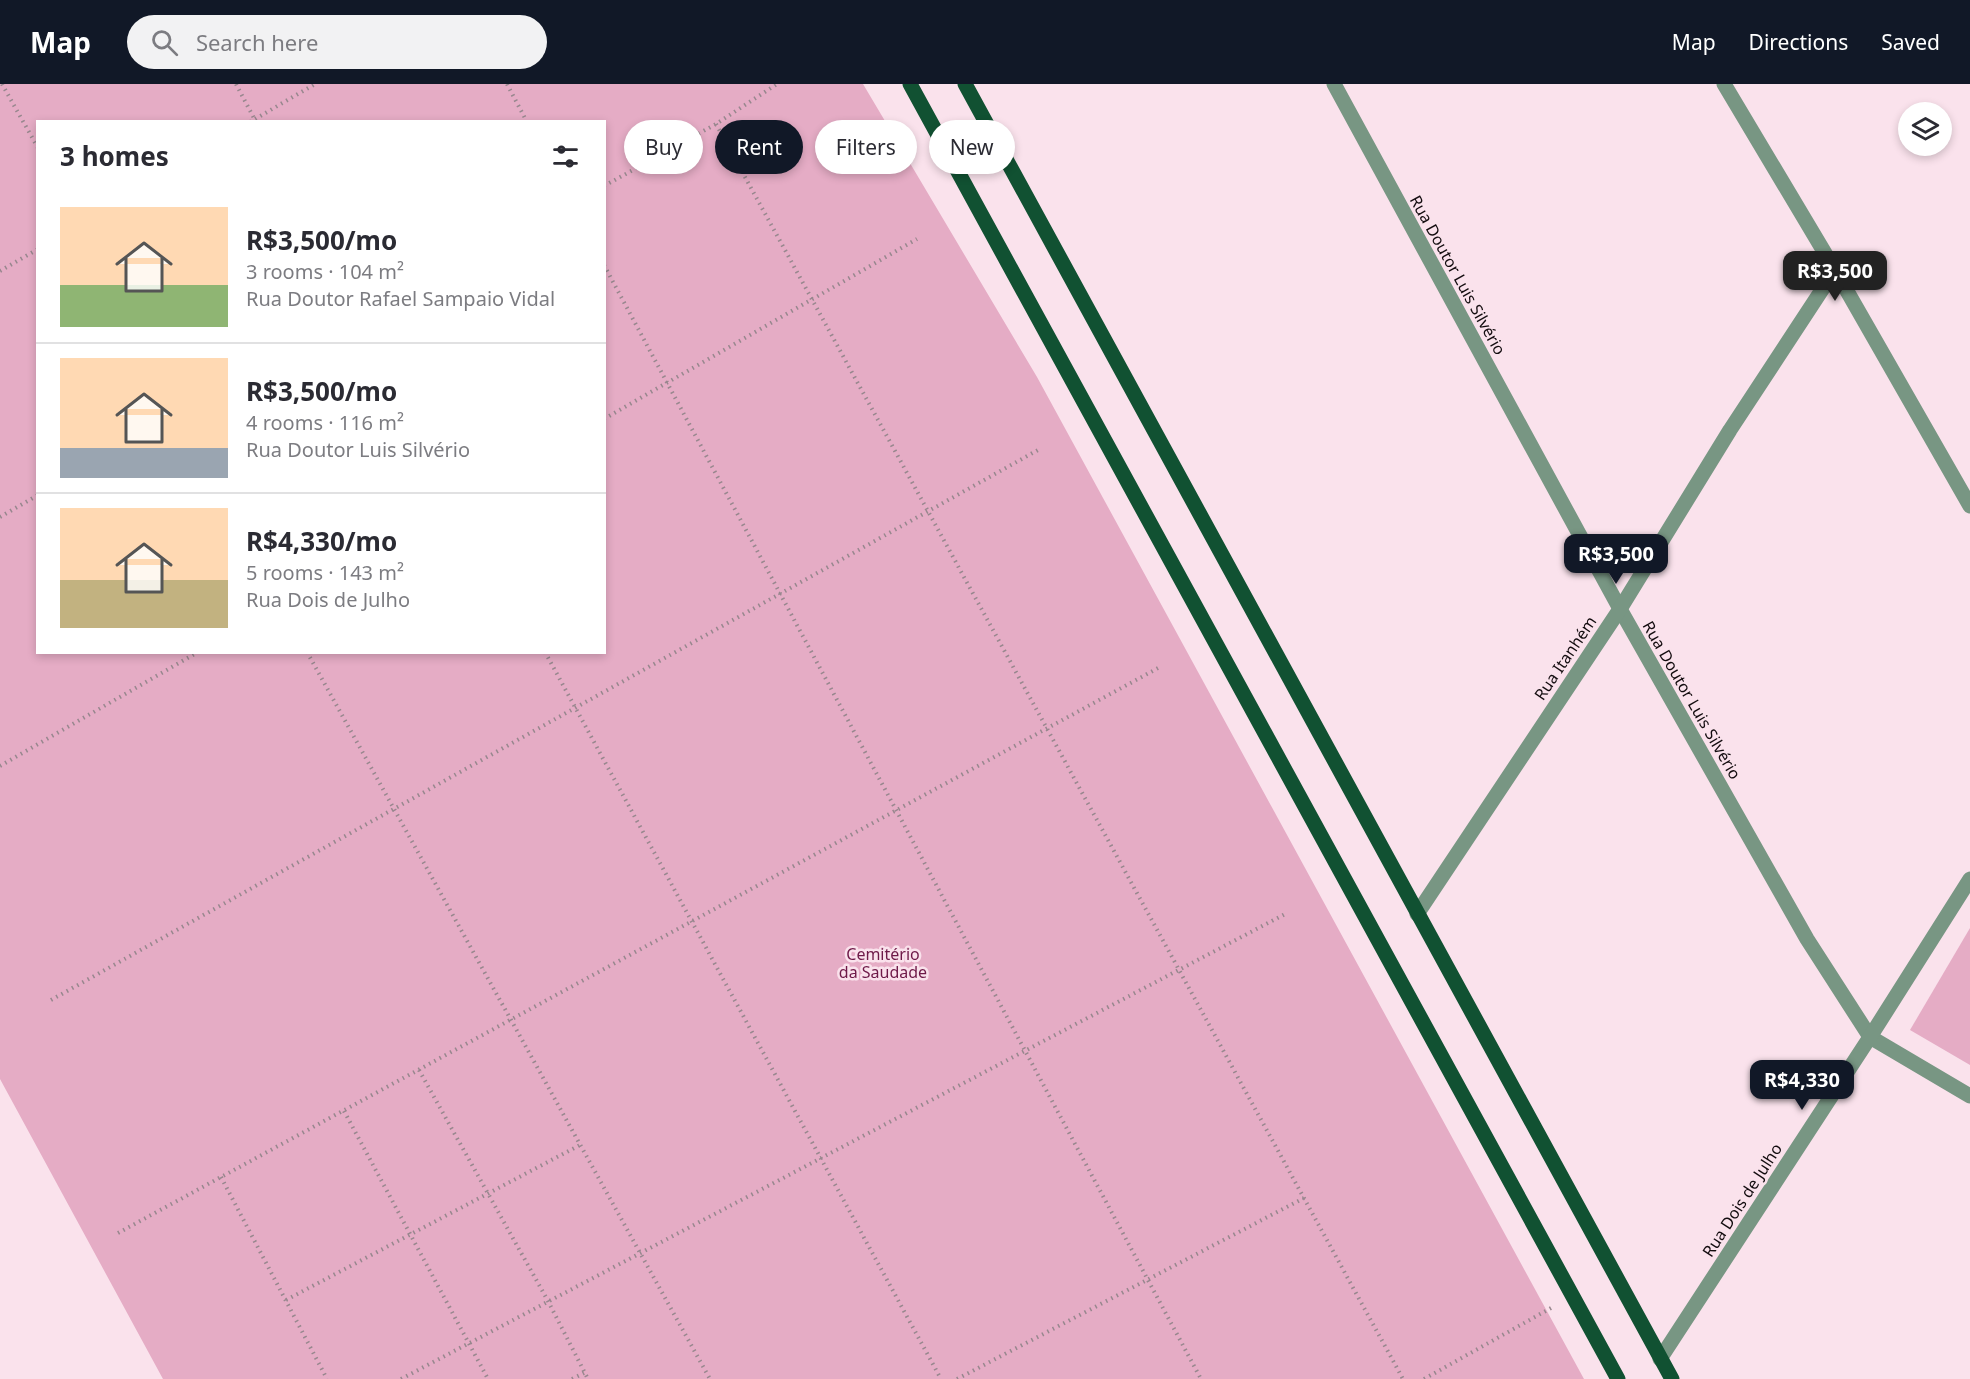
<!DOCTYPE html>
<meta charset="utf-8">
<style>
:root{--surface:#fff;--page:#f2f2f3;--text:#2b2b33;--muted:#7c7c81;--line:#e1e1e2;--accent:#111827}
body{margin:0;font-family:"Noto Sans",sans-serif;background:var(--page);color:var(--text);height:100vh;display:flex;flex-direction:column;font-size:22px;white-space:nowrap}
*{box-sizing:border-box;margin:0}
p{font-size:20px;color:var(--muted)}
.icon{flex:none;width:33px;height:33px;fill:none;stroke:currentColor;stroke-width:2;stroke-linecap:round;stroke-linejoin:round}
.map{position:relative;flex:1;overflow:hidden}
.sheet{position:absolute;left:36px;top:36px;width:570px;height:534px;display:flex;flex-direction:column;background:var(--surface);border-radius:0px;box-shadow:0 3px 9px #0003}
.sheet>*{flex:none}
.guide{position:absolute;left:624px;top:36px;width:570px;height:54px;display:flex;gap:12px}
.controls{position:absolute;left:1898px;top:18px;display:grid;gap:12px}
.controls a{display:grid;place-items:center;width:54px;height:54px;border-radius:50%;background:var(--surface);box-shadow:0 3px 9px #0003;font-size:30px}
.price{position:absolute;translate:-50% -51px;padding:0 14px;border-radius:12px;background:var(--accent);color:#fff;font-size:20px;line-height:39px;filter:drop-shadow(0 2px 3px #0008)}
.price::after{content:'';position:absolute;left:50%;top:36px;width:18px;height:14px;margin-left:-9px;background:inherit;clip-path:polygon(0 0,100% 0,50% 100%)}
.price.selected{background:#222;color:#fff}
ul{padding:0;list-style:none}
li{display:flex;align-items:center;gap:18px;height:150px;padding:0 24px}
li+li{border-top:2px solid var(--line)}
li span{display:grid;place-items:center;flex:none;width:168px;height:120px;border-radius:0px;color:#555}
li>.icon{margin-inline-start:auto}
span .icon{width:72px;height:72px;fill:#fffc;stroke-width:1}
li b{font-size:26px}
h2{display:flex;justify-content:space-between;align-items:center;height:72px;padding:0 24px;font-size:26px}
.chip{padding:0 21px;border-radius:27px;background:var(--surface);box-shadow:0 3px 9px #0003;font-size:21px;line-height:54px}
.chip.selected{background:var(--accent);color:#fff}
header{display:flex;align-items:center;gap:36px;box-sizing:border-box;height:84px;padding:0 30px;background:var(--accent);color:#fff}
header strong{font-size:28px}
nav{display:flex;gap:33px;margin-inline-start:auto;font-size:21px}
.search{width:420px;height:54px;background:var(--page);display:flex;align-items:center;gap:15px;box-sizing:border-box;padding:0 21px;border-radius:33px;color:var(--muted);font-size:22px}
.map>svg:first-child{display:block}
</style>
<header>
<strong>Map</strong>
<div class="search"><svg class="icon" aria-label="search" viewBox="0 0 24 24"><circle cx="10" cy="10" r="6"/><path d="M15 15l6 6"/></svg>Search here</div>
<nav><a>Map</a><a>Directions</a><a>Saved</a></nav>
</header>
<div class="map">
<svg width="1970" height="1295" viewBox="0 0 1970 1295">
<rect width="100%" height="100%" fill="#fae2ec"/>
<!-- green -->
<g fill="#e5acc5" fill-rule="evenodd">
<path d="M0,0H863L1037,293L1584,1295H163L0,995ZM38,38H604V568H38Z"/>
<polygon points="1970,844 1970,981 1910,946"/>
</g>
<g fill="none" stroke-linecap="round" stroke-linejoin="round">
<!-- path -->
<g stroke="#98878e" stroke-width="4" stroke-dasharray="1.5 4.5" stroke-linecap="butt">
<polyline points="2,0 38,64"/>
<polyline points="236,0 256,38"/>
<polyline points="507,0 527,38"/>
<polyline points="250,38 315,0"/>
<polyline points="716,40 1403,1295"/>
<polyline points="604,102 716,40 777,0"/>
<polyline points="604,181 1201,1295"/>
<polyline points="0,187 38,165"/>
<polyline points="604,335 917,155"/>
<polyline points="0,433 38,411"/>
<polyline points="307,568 710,1295"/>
<polyline points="545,568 941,1295"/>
<polyline points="0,682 198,568"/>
<polyline points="51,916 1038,366"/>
<polyline points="419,986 548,1217 588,1295"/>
<polyline points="344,1027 488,1295"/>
<polyline points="221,1093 327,1295"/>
<polyline points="118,1149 1160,583"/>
<polyline points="286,1216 580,1061"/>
<polyline points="401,1295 1287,829"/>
<polyline points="572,1295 584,1289"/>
<polyline points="957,1295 1304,1114"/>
<polyline points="1424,1295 1551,1224"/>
</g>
<!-- minor -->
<g stroke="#789683" stroke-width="15">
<polyline points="1334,0 1620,525 1807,855 1870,953 1970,1012"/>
<polyline points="1724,0 1835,186 1970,422"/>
<polyline points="1417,830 1620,525 1730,346 1835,186"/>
<polyline points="1660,1275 1870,953 1970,795"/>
</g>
<!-- primary -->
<g stroke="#115132" stroke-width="15">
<polyline points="910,0 1618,1295"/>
<polyline points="965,0 1672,1295"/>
</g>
</g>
<g text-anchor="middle" stroke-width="5" stroke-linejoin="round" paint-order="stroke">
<!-- street labels -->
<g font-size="16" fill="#130c0f" stroke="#fae2ec">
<text transform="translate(1458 191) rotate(61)" y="6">Rua Doutor Luis Silvério</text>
<text transform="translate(1565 574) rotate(-56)" y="6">Rua Itanhém</text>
<text transform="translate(1692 616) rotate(60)" y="6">Rua Doutor Luis Silvério</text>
<text transform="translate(1742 1116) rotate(-57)" y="6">Rua Dois de Julho</text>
</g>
<!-- park labels -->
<g font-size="16" fill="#6e1948" stroke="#fae2ec">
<text x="883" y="876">Cemitério<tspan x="883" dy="18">da Saudade</tspan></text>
</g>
</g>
</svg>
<div class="controls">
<a><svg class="icon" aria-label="layers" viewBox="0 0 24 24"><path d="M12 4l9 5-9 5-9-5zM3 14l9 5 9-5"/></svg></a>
</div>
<b class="price selected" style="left:1835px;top:218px">R$3,500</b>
<b class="price" style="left:1616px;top:501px">R$3,500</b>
<b class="price" style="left:1802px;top:1027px">R$4,330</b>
<div class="guide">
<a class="chip">Buy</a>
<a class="chip selected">Rent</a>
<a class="chip">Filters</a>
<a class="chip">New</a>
</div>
<section class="sheet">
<h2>3 homes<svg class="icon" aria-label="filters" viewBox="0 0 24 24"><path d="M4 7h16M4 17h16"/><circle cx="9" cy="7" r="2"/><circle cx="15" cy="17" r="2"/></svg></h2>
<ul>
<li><span style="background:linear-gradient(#ffd9b3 65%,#8fb573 0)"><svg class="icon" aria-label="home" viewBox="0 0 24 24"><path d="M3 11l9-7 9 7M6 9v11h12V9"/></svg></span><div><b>R$3,500/mo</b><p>3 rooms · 104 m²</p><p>Rua Doutor Rafael Sampaio Vidal</p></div></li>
<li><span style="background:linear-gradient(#ffd9b3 75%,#9aa5b1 0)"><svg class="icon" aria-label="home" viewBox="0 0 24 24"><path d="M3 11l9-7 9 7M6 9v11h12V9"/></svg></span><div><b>R$3,500/mo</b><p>4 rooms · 116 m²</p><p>Rua Doutor Luis Silvério</p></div></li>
<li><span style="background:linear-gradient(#ffd9b3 60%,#c2b280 0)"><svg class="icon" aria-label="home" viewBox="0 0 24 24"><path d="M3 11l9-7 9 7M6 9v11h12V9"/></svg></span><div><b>R$4,330/mo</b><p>5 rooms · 143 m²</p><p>Rua Dois de Julho</p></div></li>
</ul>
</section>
</div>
